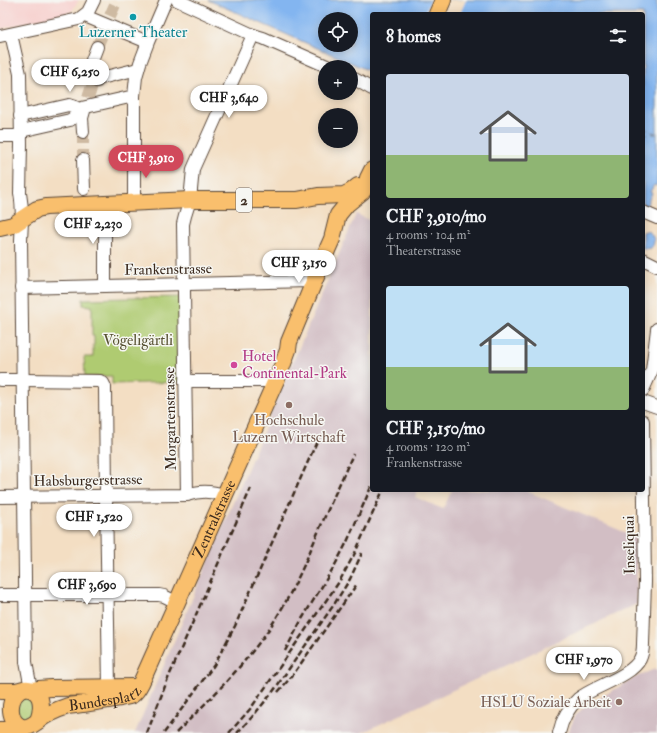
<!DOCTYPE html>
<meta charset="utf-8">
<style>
:root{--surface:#171b24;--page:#242831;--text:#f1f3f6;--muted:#9ea1a6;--accent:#d1495b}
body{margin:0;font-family:"IM FELL Double Pica",serif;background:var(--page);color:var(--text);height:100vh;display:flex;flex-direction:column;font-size:15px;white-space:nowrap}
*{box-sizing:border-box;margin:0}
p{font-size:13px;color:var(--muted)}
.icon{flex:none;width:22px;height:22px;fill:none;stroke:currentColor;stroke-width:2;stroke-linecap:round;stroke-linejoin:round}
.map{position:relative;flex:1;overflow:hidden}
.side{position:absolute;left:370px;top:12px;width:275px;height:480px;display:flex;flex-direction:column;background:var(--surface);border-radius:4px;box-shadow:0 2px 10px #0003}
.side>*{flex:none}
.buttons{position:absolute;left:318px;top:12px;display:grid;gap:8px}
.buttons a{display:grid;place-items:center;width:40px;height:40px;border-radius:50%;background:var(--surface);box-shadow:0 2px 10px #0003;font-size:20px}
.price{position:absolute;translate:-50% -34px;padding:0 9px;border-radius:14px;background:#fff;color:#222;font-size:13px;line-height:26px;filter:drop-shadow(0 1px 2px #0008)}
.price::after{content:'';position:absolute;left:50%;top:24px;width:12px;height:9px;margin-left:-6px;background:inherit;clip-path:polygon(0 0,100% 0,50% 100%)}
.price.active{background:var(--accent);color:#fff}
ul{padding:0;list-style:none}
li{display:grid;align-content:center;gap:8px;height:212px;padding:0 16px}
li span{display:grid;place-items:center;height:124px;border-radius:4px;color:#555}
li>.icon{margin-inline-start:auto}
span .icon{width:72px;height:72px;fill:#fffc;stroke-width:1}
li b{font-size:17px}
h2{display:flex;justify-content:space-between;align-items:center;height:48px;padding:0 16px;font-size:17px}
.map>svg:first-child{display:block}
</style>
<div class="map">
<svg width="657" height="733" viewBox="0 0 657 733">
<rect width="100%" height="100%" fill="#f6f6f2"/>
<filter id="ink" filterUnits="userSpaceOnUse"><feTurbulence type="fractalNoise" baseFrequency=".025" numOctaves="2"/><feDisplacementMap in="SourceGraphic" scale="8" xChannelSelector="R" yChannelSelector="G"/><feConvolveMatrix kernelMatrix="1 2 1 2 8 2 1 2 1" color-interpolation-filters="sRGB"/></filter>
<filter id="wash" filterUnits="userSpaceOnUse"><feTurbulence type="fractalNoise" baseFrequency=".012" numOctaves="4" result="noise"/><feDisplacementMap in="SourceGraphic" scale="16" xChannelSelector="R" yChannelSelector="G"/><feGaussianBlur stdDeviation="0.9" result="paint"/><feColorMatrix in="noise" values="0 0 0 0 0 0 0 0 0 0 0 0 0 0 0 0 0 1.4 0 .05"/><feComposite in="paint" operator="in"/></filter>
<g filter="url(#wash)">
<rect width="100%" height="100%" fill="#f3dec3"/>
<!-- built -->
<polygon fill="#f7d0ce" points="0,0 79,0 72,11 68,13 49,17 0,29"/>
<!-- industrial -->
<g fill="#d2bec4">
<polygon points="356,214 372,221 372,490 418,490 415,497 443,509 452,490 524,490 636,537 637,604 361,733 135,733"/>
<polygon points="657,668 657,733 568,733 575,716 584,707 636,677"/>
</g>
<!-- green -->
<g fill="#afcb71" stroke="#757a48">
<polygon points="181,297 183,382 112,384 112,376 85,377 84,357 93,357 93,345 94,345 94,336 92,336 92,306 83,305 83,299"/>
<polygon points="27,695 32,699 33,715 28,719 21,718 16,710 18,700"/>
</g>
<!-- water -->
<g fill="#83b5f0" stroke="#5f7087" fill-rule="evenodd">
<path d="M208,0H657V186L654,185L650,192L652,193L646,206L643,204V14H372V72ZM325,19H351V45H325Z"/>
<path d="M646,231C657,234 657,252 643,248V232Z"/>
</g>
<!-- pier -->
<polygon fill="#f3dec3" points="431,0 466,0 460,14 424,14"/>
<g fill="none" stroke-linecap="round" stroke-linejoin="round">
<!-- ferry -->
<g stroke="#51545d" stroke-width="1" stroke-dasharray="5 4" stroke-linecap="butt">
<polyline points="643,128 657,134"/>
<polyline points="643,134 656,134"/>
</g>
</g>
</g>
<g filter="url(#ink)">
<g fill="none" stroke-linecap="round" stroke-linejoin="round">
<!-- minor-tunnel -->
<g stroke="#cebaa2" stroke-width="12" stroke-dasharray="12 6" stroke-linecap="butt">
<polyline points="110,16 117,0"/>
<polyline points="97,47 104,30"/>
<polyline points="88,98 92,86 96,83 97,81"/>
<polyline points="83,132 83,160"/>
</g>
<!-- minor casing -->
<g stroke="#574537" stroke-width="14">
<g id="minor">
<polyline points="177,0 253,35 263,38 329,67"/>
<polyline points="85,16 145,41"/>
<path d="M11,34L20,74L21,145L20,193C23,209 22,224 21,240L26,662L31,689"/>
<polyline points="0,36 79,19 88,12 94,0"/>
<polyline points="351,77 372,89"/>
<polyline points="97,79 138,69"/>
<polyline points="97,81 92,60 97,47"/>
<polyline points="77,109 134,96"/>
<path d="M20,116L69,105L75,107L77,109C77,115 75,117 70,120L21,131"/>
<polyline points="83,132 82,118 84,111"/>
<polyline points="0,136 21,136"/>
<polyline points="83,160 84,189"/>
<polyline points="134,203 134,96 136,77 140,63 148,42 166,0"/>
<polyline points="105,204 105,286"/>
<polyline points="643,212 657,218"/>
<polyline points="643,259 657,266"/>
<polyline points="21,288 308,281 314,283"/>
<polyline points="0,380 22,380 100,381 103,383 105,387 106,496 109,687"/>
<polyline points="185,381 265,381 273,385"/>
<polyline points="643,390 652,370 657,329"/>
<polyline points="643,402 657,407"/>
<polyline points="187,495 183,224 185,216 190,200 193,169 253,35"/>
<path d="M0,497L187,495C200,490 212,491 224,495"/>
<polyline points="0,595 159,595 164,596 178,603"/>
<path d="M559,733C562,720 568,708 578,699C594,686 631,677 640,659C642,655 643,649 643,644L645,582L643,421"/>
</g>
</g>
<!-- major casing -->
<g stroke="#574537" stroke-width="18">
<g id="major">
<polyline points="437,14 443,0"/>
<polyline points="0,228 13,225 37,209 46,207 105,204 190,200 297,200 318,196 344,195 352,191 358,186"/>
<polyline points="33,690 39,689 51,688 135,687"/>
<path d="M0,691C5,691 11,691 16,691C21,690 24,688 29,689C44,692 42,710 38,721"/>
<path id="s1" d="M19,691C5,701 10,730 27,727C32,726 34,724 38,721C45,715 59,709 68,706C73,705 78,705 83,704C95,702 107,700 120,698C123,697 128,697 132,695C135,693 139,687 141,683L281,369L288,350L289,342L328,248L332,239L338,215L347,204L363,191L367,183L368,178L372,170"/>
<polyline points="0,730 10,730 18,725"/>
</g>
</g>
<!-- minor -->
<use href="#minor" stroke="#fff" stroke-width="12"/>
<!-- major -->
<use href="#major" stroke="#f9bf6d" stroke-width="16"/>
<!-- rail -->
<g stroke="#3b2a1e" stroke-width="2.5" stroke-dasharray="6 3" stroke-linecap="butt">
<polyline points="285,651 302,619 335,565 347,542 372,485"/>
<polyline points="278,692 292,676 357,584"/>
<polyline points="147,733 167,681 192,624 251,488"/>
<polyline points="164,733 214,665 235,626 318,439"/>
<path d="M176,733C207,702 238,672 264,636C286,606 302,571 316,537C328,509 341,481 353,454"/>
<polyline points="229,733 251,708 339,582 355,553 383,490"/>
<polyline points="237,733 252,717 272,693 333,606 350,579 362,553"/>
</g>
</g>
</g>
<!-- markers -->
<circle fill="#0f9aa8" stroke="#f6f6f2" stroke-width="1.5" cx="133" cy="17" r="4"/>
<circle fill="#d1479c" stroke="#f6f6f2" stroke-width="1.5" cx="234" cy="365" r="4"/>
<g fill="#8d6e63" stroke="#f6f6f2" stroke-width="1.5">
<circle cx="289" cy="405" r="4"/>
<circle cx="619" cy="702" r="4"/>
</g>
<g text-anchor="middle" stroke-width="3" stroke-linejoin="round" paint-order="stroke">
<!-- shield labels -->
<rect fill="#f6f6f2" stroke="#73675e" stroke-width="1" x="236" y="188" width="16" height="24" rx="3"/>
<g font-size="14" font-weight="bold" fill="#3b2a1e">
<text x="244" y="205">2</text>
</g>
<!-- culture labels -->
<g font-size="15" fill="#0d838f" stroke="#f6f6f2">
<text x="133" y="37">Luzerner Theater</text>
</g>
<!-- street labels -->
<g font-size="15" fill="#3b2a1e" stroke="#f6f6f2">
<text transform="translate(168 269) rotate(-1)" y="5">Frankenstrasse</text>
<text transform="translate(170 419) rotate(-91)" y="5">Morgartenstrasse</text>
<text transform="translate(88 480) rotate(-1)" y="5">Habsburgerstrasse</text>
<text dy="5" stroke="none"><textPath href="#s1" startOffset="354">Zentralstrasse</textPath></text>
<text transform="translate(629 545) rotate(-91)" y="5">Inseliquai</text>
<text dy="5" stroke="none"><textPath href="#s1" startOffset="132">Bundesplatz</textPath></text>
</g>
<!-- park labels -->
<g font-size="15" fill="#585233" stroke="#f6f6f2">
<text x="138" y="345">Vögeligärtli</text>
</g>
<!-- hotel labels -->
<g font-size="15" fill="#b23c85" stroke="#f6f6f2" text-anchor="start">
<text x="242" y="361">Hotel<tspan x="242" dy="17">Continental-Park</tspan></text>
</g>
<!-- education labels -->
<g font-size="15" fill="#785e54" stroke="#f6f6f2">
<text x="289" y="425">Hochschule<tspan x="289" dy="17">Luzern Wirtschaft</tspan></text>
<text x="611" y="707" text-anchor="end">HSLU Soziale Arbeit</text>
</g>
</g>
</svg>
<div class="buttons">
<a><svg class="icon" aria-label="locate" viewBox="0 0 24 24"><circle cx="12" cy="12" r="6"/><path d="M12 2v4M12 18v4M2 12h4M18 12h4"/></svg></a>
<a>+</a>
<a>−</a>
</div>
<b class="price" style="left:70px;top:93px">CHF 6,250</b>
<b class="price" style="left:229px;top:119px">CHF 3,640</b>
<b class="price active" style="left:146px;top:179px">CHF 3,910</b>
<b class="price" style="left:93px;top:245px">CHF 2,230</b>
<b class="price" style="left:299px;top:284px">CHF 3,150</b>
<b class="price" style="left:94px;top:538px">CHF 1,520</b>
<b class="price" style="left:87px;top:606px">CHF 3,690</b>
<b class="price" style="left:584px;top:681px">CHF 1,970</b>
<section class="side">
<h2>8 homes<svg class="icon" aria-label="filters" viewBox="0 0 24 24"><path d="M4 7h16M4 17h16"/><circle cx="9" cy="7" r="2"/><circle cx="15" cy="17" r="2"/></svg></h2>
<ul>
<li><span style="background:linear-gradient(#c9d6e8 65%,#8fb573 0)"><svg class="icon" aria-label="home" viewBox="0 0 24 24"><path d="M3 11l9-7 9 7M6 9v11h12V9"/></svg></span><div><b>CHF 3,910/mo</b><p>4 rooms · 104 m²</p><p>Theaterstrasse</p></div></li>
<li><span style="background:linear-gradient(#bfe0f5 65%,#8fb573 0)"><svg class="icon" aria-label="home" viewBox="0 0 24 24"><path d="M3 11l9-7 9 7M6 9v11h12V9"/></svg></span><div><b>CHF 3,150/mo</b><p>4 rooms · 120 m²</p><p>Frankenstrasse</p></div></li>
</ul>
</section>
</div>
